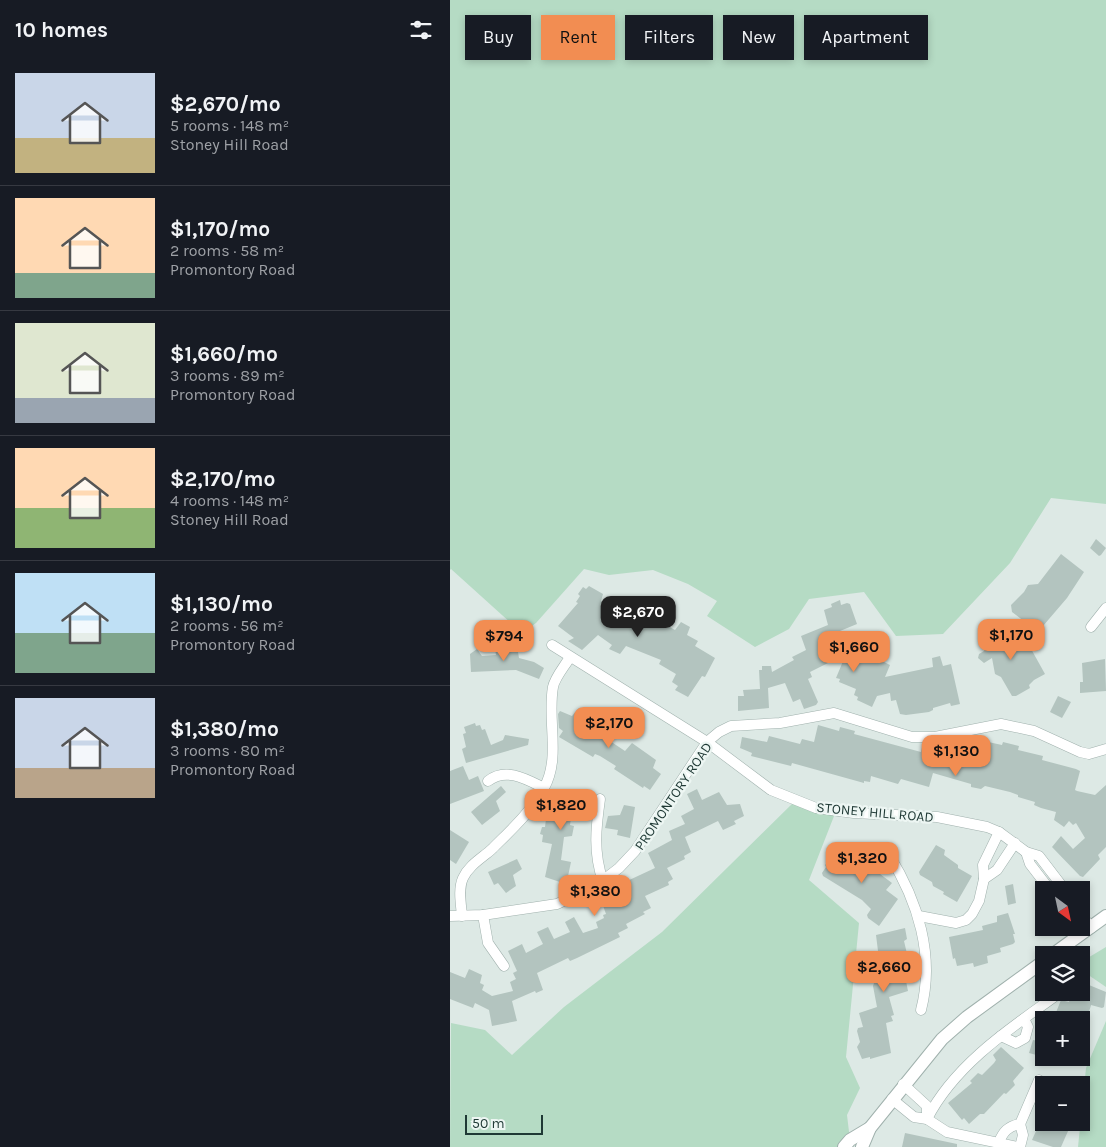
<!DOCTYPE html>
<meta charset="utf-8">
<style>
:root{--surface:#171b24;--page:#242831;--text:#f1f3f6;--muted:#9ea1a6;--line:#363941;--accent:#f28d52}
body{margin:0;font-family:Karla,sans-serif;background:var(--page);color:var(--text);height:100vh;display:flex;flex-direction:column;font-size:19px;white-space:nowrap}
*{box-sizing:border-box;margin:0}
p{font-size:16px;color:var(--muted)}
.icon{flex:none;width:28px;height:28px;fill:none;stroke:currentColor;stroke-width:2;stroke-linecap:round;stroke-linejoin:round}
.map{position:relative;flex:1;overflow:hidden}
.panel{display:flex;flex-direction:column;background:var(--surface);width:450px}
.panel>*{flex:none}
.guide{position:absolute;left:15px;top:15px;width:475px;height:45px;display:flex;gap:10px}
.needle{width:32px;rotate:147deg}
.fabs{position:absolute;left:585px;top:881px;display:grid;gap:10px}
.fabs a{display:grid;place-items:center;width:55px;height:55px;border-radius:0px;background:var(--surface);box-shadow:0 2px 8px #0003;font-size:25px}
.scale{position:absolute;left:15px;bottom:12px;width:78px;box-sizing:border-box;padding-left:5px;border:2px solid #1f3935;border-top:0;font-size:14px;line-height:18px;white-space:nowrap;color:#1f3935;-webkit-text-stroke:4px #edf6f3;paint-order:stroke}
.price{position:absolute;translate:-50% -42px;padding:0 11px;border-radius:10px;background:var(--accent);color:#111;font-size:16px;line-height:32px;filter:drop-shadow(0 1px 2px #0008)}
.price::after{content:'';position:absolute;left:50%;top:30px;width:15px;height:11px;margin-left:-8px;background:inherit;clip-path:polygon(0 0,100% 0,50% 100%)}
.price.active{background:#222;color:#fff}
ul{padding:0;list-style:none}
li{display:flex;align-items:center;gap:15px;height:125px;padding:0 15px}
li+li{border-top:1px solid var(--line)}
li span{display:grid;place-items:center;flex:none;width:140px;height:100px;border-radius:0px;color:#555}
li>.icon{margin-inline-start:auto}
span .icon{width:60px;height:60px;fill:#fffc;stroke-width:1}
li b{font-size:21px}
h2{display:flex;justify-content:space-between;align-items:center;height:60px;padding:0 15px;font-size:21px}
.pill{padding:0 18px;border-radius:0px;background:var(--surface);box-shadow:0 2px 8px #0003;font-size:18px;line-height:45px}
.pill.active{background:var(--accent);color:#111}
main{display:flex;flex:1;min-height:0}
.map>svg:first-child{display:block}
</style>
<main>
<section class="panel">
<h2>10 homes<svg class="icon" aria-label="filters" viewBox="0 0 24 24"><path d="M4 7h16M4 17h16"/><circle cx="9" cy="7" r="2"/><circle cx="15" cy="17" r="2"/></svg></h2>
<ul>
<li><span style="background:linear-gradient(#c9d6e8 65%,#c2b280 0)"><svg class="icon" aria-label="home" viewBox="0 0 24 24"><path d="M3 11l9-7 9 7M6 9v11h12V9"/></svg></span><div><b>$2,670/mo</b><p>5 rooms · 148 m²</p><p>Stoney Hill Road</p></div></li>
<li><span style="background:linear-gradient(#ffd9b3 75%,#7fa58c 0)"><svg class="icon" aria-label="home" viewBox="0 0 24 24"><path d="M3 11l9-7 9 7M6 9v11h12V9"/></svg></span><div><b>$1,170/mo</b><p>2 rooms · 58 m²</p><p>Promontory Road</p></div></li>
<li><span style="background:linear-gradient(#dfe7d0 75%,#9aa5b1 0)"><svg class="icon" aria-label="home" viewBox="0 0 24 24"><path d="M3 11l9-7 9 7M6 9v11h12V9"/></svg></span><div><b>$1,660/mo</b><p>3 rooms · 89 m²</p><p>Promontory Road</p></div></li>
<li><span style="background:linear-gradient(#ffd9b3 60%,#8fb573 0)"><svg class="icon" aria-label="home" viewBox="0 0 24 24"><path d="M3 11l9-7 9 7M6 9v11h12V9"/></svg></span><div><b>$2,170/mo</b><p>4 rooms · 148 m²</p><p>Stoney Hill Road</p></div></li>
<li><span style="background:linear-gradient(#bfe0f5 60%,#7fa58c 0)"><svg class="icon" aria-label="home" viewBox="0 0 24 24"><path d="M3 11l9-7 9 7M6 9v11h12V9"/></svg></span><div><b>$1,130/mo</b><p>2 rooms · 56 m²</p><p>Promontory Road</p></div></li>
<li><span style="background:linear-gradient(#c9d6e8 70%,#b9a48a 0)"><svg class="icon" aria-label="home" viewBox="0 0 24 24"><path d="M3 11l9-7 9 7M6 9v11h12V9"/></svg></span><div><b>$1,380/mo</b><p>3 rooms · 80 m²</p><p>Promontory Road</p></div></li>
</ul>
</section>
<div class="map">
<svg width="656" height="1147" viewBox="0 0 656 1147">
<rect width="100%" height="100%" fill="#dde9e5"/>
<!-- green -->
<g fill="#b5dbc4">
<polygon points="0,0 656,0 656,504 601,498 560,563 493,634 446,636 414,592 359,599 339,629 305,647 257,616 267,601 238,584 203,570 159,575 134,569 86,623 72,633 1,569 0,570"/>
<polygon points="345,801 386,811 359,880 409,923 396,1057 410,1088 397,1115 400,1140 394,1147 0,1147 1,1023 35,1030 62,1055 114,1007 212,932"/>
<polygon points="656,947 656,987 631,970 631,962"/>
<polygon points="656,1021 656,1147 628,1147 636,1068"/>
</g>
<!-- building -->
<g fill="#b3c4bf">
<polygon points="646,539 656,548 651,555 649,556 640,548"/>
<polygon points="611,554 634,572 617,598 593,626 591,625 588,628 581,622 579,625 562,612 561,605 574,592 578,585 588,584"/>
<polygon points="139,586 153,594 151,601 175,618 181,607 212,620 211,622 225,630 231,622 240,627 237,635 248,641 245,646 265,658 255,677 252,676 238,697 225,690 228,686 222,682 226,674 209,664 211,660 176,646 170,654 159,649 162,645 148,635 132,650 118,641 124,638 108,626 128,603 126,602 130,596 128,594 133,587 136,589"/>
<polygon points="390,600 391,605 397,603 400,604 407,624 390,631 419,644 422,646 418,654 440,665 435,677 483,667 482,658 490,656 493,666 501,664 510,704 501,706 500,703 483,708 483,710 479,712 456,715 450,714 446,700 441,701 440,693 427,696 422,707 407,700 408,697 404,695 406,689 389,682 390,679 386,678 401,642 375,653 380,662 360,672 362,677 358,679 368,702 366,705 354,709 350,699 343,702 335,683 318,688 319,708 288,711 288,696 294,696 293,690 310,689 309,670 312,670 312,666 321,666 322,672 344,660 342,657 356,650 351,636 378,625 374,610 382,607 381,604"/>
<polygon points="535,621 555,627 549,650 566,640 572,651 580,647 595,674 584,680 579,685 580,688 566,696 562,696 551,677 545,674 542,658 534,663 528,658 529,654 534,651 538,639 539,631 532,629"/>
<polygon points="67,646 69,658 84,662 94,668 89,679 66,670 21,672 20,654 27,649 32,656 46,655 45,648"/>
<polygon points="655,659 656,691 630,693 630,682 633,682 632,663"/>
<polygon points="608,696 621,702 612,718 600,712"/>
<polygon points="129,708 138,715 133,725 150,736 157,726 166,733 160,741 175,751 182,743 206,760 203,768 211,774 200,790 194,786 193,788 164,769 166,766 150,756 145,754 143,757 109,737 113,731 109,728 108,714 110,711 122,716"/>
<polygon points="25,723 26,726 30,725 32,730 35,729 41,745 53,740 55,735 79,739 78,745 16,763 12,749 16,747 13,734 16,733 14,727"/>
<polygon points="368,725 389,731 390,727 405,731 404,734 471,752 472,747 502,753 504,744 523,747 524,742 528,743 529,740 552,745 553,742 569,746 568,750 593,756 592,760 626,769 630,771 625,790 627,791 645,795 656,785 656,847 648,855 650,859 633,877 630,876 602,847 611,836 623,849 635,838 626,823 623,825 619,821 614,827 604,820 606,812 591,808 584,805 585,802 568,797 568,795 560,792 535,786 531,789 521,787 521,784 483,773 479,787 451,779 448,784 421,776 420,782 414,781 414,783 342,763 341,766 301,756 302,753 290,748 292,737 317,742 319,736 350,744 352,739 364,742"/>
<polygon points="13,766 19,780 28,776 34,791 0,804 0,771"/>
<polygon points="51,786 56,792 46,801 50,811 32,825 21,812"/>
<polygon points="104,789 142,797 140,807 123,804 120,825 124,826 122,836 114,837 111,860 121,862 117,881 110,880 110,882 95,877 102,844 92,842 93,835 90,834 92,827 95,827 96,819 98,820"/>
<polygon points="247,789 252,800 269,792 277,805 290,804 294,816 284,821 286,824 273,830 268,821 235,837 241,852 234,856 235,859 217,868 223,879 218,882 219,885 195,896 201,908 193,912 195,914 176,924 178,928 168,933 170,937 127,958 120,961 118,958 87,973 93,990 86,993 85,991 62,1001 67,1021 42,1026 39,1010 25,1003 23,1008 0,999 0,972 15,978 19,969 32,975 30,983 34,985 32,990 42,996 63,991 60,982 66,979 63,973 67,971 58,951 72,944 76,953 93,944 87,932 98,927 104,939 120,932 115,922 124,917 133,933 148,928 146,922 154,918 153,915 156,914 151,900 178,889 175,882 205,868 198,853 222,840 219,831 235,824 231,816 244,809 237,794"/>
<polygon points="174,805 185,807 180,838 167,835 168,830 155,828 158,816 170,815"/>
<polygon points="0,830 19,842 6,864 0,860"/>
<polygon points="486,845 495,850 494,855 508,865 508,868 522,876 507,902 493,894 494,892 483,886 482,882 470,875 469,872"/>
<polygon points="390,849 402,859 405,856 420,868 423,863 432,870 430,874 442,883 436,890 448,899 429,926 418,918 417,915 421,909 412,900 373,876 372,873 376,867 375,865"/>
<polygon points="67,859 72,869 63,875 66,886 56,893 48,883 44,885 38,872"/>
<polygon points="563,884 566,903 558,905 555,886"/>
<polygon points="558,913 565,934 563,934 565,942 563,944 550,948 551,952 537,956 538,963 524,967 523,963 507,966 505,958 503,959 499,937 533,930 532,926 547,922 547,916"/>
<polygon points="455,928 457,939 454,941 462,975 455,976 458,991 439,997 444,1015 441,1016 443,1021 436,1023 441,1053 420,1059 420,1057 412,1059 407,1047 410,1042 407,1031 408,1028 413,1027 409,1013 427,1007 423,986 424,983 431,981 427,966 423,967 420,954 428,951 426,935"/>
<polygon points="631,985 638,987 639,985 656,992 654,1007 652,1008 641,1005 637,1019 603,1020 611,1000 619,1002 620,998 626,1000 628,992 631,992"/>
<polygon points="583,1040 594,1042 594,1057 579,1053"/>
<polygon points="551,1047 574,1068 563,1081 565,1085 556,1094 554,1093 534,1114 530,1114 519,1124 514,1118 512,1120 498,1103 522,1083 520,1081 528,1073 532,1075 544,1063 546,1060 543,1055"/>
<polygon points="590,1122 622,1122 611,1147 603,1147 582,1140"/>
<polygon points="455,1133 507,1144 507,1147 452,1147"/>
</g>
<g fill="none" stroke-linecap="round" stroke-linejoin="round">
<!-- minor casing -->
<g stroke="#a0b1ad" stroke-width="11">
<g id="minor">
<polyline points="641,627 656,608"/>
<polyline points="102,645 257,742 321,790 366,808 404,813 487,817 537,827 549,832 576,852 589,856 615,890"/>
<path d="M38,781C56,767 76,779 94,788"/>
<path d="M150,799C146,827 143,853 153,881"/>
<polyline points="576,852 580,864 600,890"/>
<path d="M439,855C468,901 485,956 471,1010"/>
<polyline points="534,879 547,870 565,843"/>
<polyline points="631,914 641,928"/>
<polyline points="33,915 38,943 54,966"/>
<polyline points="0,916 33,915 107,904 147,885 169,868 185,851 257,742 269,732 281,726 330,723 384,713 462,737 485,737 551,724 584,731 630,752 639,754 656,749"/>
<path d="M12,916C11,904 8,889 13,878C19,865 32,858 42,849C61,830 81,812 94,788C111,758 97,720 103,687C105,677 115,666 120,657"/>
<polyline points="469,916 506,923 516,920 522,914 529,901 534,879 533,865 549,832"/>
<polyline points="551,1036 566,1043 575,1038 578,1027 574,1019"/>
<polyline points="453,1084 477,1106 477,1118"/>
<polyline points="442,1099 464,1117 477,1119 497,1132 568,1147"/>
<path d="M477,1119C505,1064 562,1027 611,992"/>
<path d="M549,1142C553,1132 558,1126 570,1124L589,1080"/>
<polyline points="570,1147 573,1135 570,1124"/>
</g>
</g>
<!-- tertiary casing -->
<g stroke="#a0b1ad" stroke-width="14">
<g id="tertiary">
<polyline points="602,955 656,916"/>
<polyline points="394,1147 400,1140 420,1128"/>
<polyline points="412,1147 420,1128 492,1039 517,1017 594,961"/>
</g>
</g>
<!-- minor -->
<use href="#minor" stroke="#fff" stroke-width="10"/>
<!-- tertiary -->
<use href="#tertiary" stroke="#fff" stroke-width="12"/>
</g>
<g text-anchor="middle" stroke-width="4.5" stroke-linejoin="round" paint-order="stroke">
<!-- street labels -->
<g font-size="14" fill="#1f3935" stroke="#edf6f3">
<text transform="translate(223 796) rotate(-56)" y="5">PROMONTORY ROAD</text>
<text transform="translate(425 812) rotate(5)" y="5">STONEY HILL ROAD</text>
</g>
</g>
</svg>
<div class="fabs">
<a><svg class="needle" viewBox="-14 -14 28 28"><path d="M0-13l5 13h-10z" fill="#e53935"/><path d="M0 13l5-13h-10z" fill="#9ea1a6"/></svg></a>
<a><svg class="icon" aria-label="layers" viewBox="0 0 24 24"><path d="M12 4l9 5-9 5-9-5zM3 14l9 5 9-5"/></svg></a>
<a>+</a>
<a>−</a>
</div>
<div class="scale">50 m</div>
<b class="price active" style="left:188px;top:638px">$2,670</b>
<b class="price" style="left:561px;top:661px">$1,170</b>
<b class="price" style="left:54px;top:662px">$794</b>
<b class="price" style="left:404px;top:673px">$1,660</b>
<b class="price" style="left:159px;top:749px">$2,170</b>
<b class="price" style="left:506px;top:777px">$1,130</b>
<b class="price" style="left:111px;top:831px">$1,820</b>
<b class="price" style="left:412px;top:884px">$1,320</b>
<b class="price" style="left:145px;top:917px">$1,380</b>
<b class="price" style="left:434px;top:993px">$2,660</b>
<div class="guide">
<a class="pill">Buy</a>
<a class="pill active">Rent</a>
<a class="pill">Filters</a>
<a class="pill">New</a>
<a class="pill">Apartment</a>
</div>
</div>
</main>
